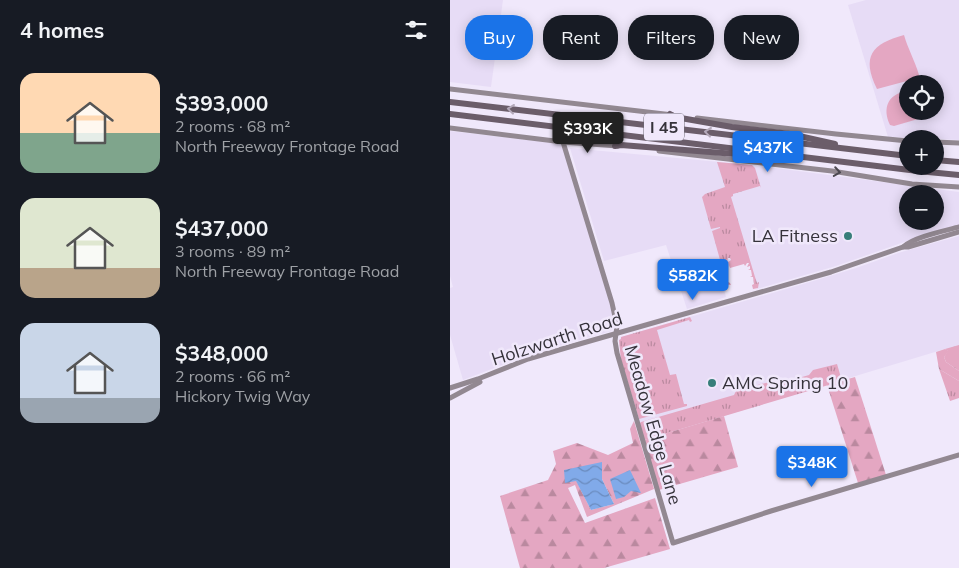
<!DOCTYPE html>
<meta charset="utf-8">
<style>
:root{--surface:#171b24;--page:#242831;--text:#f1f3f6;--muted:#9ea1a6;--accent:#1a73e8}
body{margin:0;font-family:Mulish,sans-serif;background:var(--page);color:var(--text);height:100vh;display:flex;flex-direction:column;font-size:19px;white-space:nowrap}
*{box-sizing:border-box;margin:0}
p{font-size:16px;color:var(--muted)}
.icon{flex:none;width:28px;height:28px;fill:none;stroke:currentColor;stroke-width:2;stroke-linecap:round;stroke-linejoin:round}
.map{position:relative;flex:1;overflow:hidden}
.sheet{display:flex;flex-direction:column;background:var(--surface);width:450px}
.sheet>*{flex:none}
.hud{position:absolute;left:15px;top:15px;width:419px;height:45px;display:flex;gap:10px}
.buttons{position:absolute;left:449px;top:75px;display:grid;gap:10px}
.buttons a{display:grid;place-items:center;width:45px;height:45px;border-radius:50%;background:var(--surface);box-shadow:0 2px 12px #0003;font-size:25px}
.price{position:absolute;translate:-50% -42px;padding:0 11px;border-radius:5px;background:var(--accent);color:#fff;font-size:16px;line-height:32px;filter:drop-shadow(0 1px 2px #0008)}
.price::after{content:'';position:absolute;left:50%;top:30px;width:15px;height:11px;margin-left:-8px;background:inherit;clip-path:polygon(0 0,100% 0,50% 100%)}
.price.current{background:#222;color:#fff}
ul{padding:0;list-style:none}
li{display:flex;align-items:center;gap:15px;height:125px;padding:0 20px}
li span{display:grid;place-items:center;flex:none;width:140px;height:100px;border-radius:15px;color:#555}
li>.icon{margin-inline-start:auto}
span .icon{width:60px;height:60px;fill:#fffc;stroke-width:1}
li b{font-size:21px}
h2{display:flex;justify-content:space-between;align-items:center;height:60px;padding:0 20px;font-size:21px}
.pill{padding:0 18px;border-radius:20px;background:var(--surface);box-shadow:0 2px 12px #0003;font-size:18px;line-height:45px}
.pill.current{background:var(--accent);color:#fff}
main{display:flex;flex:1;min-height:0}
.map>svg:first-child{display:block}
</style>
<main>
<section class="sheet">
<h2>4 homes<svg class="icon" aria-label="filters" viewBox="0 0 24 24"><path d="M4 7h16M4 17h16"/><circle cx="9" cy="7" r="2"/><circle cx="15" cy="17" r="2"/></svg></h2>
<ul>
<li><span style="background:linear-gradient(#ffd9b3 60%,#7fa58c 0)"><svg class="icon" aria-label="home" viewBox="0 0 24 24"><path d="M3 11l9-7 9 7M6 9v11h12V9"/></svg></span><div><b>$393,000</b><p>2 rooms · 68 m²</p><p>North Freeway Frontage Road</p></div></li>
<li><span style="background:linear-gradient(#dfe7d0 70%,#b9a48a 0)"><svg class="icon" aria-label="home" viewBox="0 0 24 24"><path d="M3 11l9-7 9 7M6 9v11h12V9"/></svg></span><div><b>$437,000</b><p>3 rooms · 89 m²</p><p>North Freeway Frontage Road</p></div></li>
<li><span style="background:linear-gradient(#c9d6e8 75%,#9aa5b1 0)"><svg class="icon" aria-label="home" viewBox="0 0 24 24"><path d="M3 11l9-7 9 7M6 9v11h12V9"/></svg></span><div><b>$348,000</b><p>2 rooms · 66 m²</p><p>Hickory Twig Way</p></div></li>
</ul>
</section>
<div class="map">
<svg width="509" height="568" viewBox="0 0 509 568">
<defs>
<pattern id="grass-tufts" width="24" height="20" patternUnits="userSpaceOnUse" patternTransform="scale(1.25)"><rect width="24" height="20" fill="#e4a7c2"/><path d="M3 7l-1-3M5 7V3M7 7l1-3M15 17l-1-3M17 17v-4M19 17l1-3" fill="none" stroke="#ba899f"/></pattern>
<pattern id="forest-firs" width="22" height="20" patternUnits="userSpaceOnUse" patternTransform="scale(1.25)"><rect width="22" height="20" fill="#e4a7c2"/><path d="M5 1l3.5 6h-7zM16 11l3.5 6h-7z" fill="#ba899f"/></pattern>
<pattern id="water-waves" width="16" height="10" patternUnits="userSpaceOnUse" patternTransform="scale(1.25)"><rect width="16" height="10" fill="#81aae9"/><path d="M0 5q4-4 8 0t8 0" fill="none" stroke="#6a8bbe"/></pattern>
</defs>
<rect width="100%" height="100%" fill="#f0e8fb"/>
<!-- built -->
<g fill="#e7dcf6" fill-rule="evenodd">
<polygon points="0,0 53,0 41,87 0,82"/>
<path d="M416,0H509V140L438,137L398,5ZM458,84H485V111H458Z"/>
<polygon points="0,131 105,143 109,144 113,147 162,309 163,326 161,331 81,354 13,380 0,335 0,288 3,287 0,276"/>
<path d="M120,148L302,165L509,192V225L477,234L386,266L307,289L299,261L273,268L270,273L276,297L237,309L216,245L154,261ZM458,194H485V221H458Z"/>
<polygon points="509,236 509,349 500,352 495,349 194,440 171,360 169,341 171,337 370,279 406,268 448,253"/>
</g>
<!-- grass -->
<g fill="url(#grass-tufts)">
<polygon points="267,162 302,165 305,168 311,188 310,186 283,194 283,196 281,197 305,277 307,283 309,282 308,288 303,289 302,285 304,284 303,277 300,277 302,276 301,270 298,270 300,269 300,266 297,267 299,263 297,263 295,266 294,264 280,268 278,262 281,260 280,258 278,258 277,262 278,270 275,269 274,270 277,273 275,274 278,282 280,282 278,283 280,283 281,285 277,285 262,231 270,228 270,227 261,229 252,197 255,194 275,187"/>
<polygon points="240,317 242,321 240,322 239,320 207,330 220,375 226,374 234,404 237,404 237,406 189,419 171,360 169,340 171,339 171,337"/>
<polygon points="509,345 509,371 496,362 494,357 498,351 495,349"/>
<polygon points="387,364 392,381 194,440 189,424 191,422 284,395 286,391 319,382 328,384 359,375 363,370"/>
<polygon points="489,369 509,381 509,398 500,401"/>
</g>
<!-- forest -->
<g fill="url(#forest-firs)" fill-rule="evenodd">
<polygon points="495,349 499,351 494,357 496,362 509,371 509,381 489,369 486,352"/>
<polygon points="405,377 436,475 408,483 377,385"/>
<polygon points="274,416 288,467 209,490 194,440"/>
<path d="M184,421L204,489L137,517L125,485L118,488L135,523L205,498L220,549L154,568H70L50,496L98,480L106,464L103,451L127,443L158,455L183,443L180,429ZM152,479L164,504L141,510L126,480Z"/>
</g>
<!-- pitch -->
<g fill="#e4a7c2">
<path d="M454,35C458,49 465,61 469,75L468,78L427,89C411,56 422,44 454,35Z"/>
<path d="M457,91L458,111H467L468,119L444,126L440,125C432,108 438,94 457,91Z"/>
</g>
<!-- water -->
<g fill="url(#water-waves)">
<polygon points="152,462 152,479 164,504 141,510 126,481 115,483 114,470"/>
<polygon points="180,470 191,493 181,491 174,497 166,499 160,479"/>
</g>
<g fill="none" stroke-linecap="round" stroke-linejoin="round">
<!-- secondary -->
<g stroke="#928891" stroke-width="5">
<polyline points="0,89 223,115"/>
<polyline points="247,118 386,134 458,141"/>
<polyline points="0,128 113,142 168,146"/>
<polyline points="113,142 162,303 167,326 165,341 167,353 223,543 321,511 509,455"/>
<polyline points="485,142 509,143"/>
<polyline points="209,151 382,171 462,184 509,187"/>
<polyline points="453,247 458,247 509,232"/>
<path d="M0,388L28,379L78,359L119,347L381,272L453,247C464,237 494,231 509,227"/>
<polyline points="0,398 30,382"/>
</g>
<!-- highway -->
<g stroke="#6b5d6a" stroke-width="6">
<polyline points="0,102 458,156"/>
<polyline points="0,114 468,171 509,175"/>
<polyline points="220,114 225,117 282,127 340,134 385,144"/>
<polyline points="165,146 171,145 311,156"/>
<polyline points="485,160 509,162"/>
</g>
</g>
<!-- one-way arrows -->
<defs><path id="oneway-chevron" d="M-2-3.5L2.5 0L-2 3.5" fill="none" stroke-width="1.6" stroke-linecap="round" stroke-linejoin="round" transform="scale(1.25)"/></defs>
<g stroke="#b4a9ba">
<use href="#oneway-chevron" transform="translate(61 109) rotate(-173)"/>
<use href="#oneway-chevron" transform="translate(258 132) rotate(-173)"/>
</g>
<use stroke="#4c4850" href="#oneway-chevron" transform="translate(387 172) rotate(9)"/>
<!-- markers -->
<g fill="#377e7a" stroke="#f0e8fb" stroke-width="2">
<circle cx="398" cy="236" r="5"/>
<circle cx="262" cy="383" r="5"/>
</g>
<g text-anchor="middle" stroke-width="5" stroke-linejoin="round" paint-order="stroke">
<!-- shield labels -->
<rect fill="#f0e8fb" stroke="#6d6974" stroke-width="1" x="194" y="113.5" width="40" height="27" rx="4"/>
<g font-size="16" font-weight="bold" fill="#35323a">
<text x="214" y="133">I 45</text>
</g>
<!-- poi labels -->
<g font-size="18" fill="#35323a" stroke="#f0e8fb" text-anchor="end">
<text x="388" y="242">LA Fitness</text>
<text x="272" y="389" text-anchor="start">AMC Spring 10</text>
</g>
<!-- street labels -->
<g font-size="18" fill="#35323a" stroke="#f0e8fb">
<text transform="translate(107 339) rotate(-18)" y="6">Holzwarth Road</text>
<text transform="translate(203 425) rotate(74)" y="6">Meadow Edge Lane</text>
</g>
</g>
</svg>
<div class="buttons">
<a><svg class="icon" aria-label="locate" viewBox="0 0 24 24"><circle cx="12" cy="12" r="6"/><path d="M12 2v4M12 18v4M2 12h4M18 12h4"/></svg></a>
<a>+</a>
<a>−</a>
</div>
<b class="price current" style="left:138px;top:154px">$393K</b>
<b class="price" style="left:318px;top:173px">$437K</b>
<b class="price" style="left:243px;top:301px">$582K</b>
<b class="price" style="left:362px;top:488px">$348K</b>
<div class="hud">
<a class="pill current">Buy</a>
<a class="pill">Rent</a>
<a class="pill">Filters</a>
<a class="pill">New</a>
</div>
</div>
</main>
